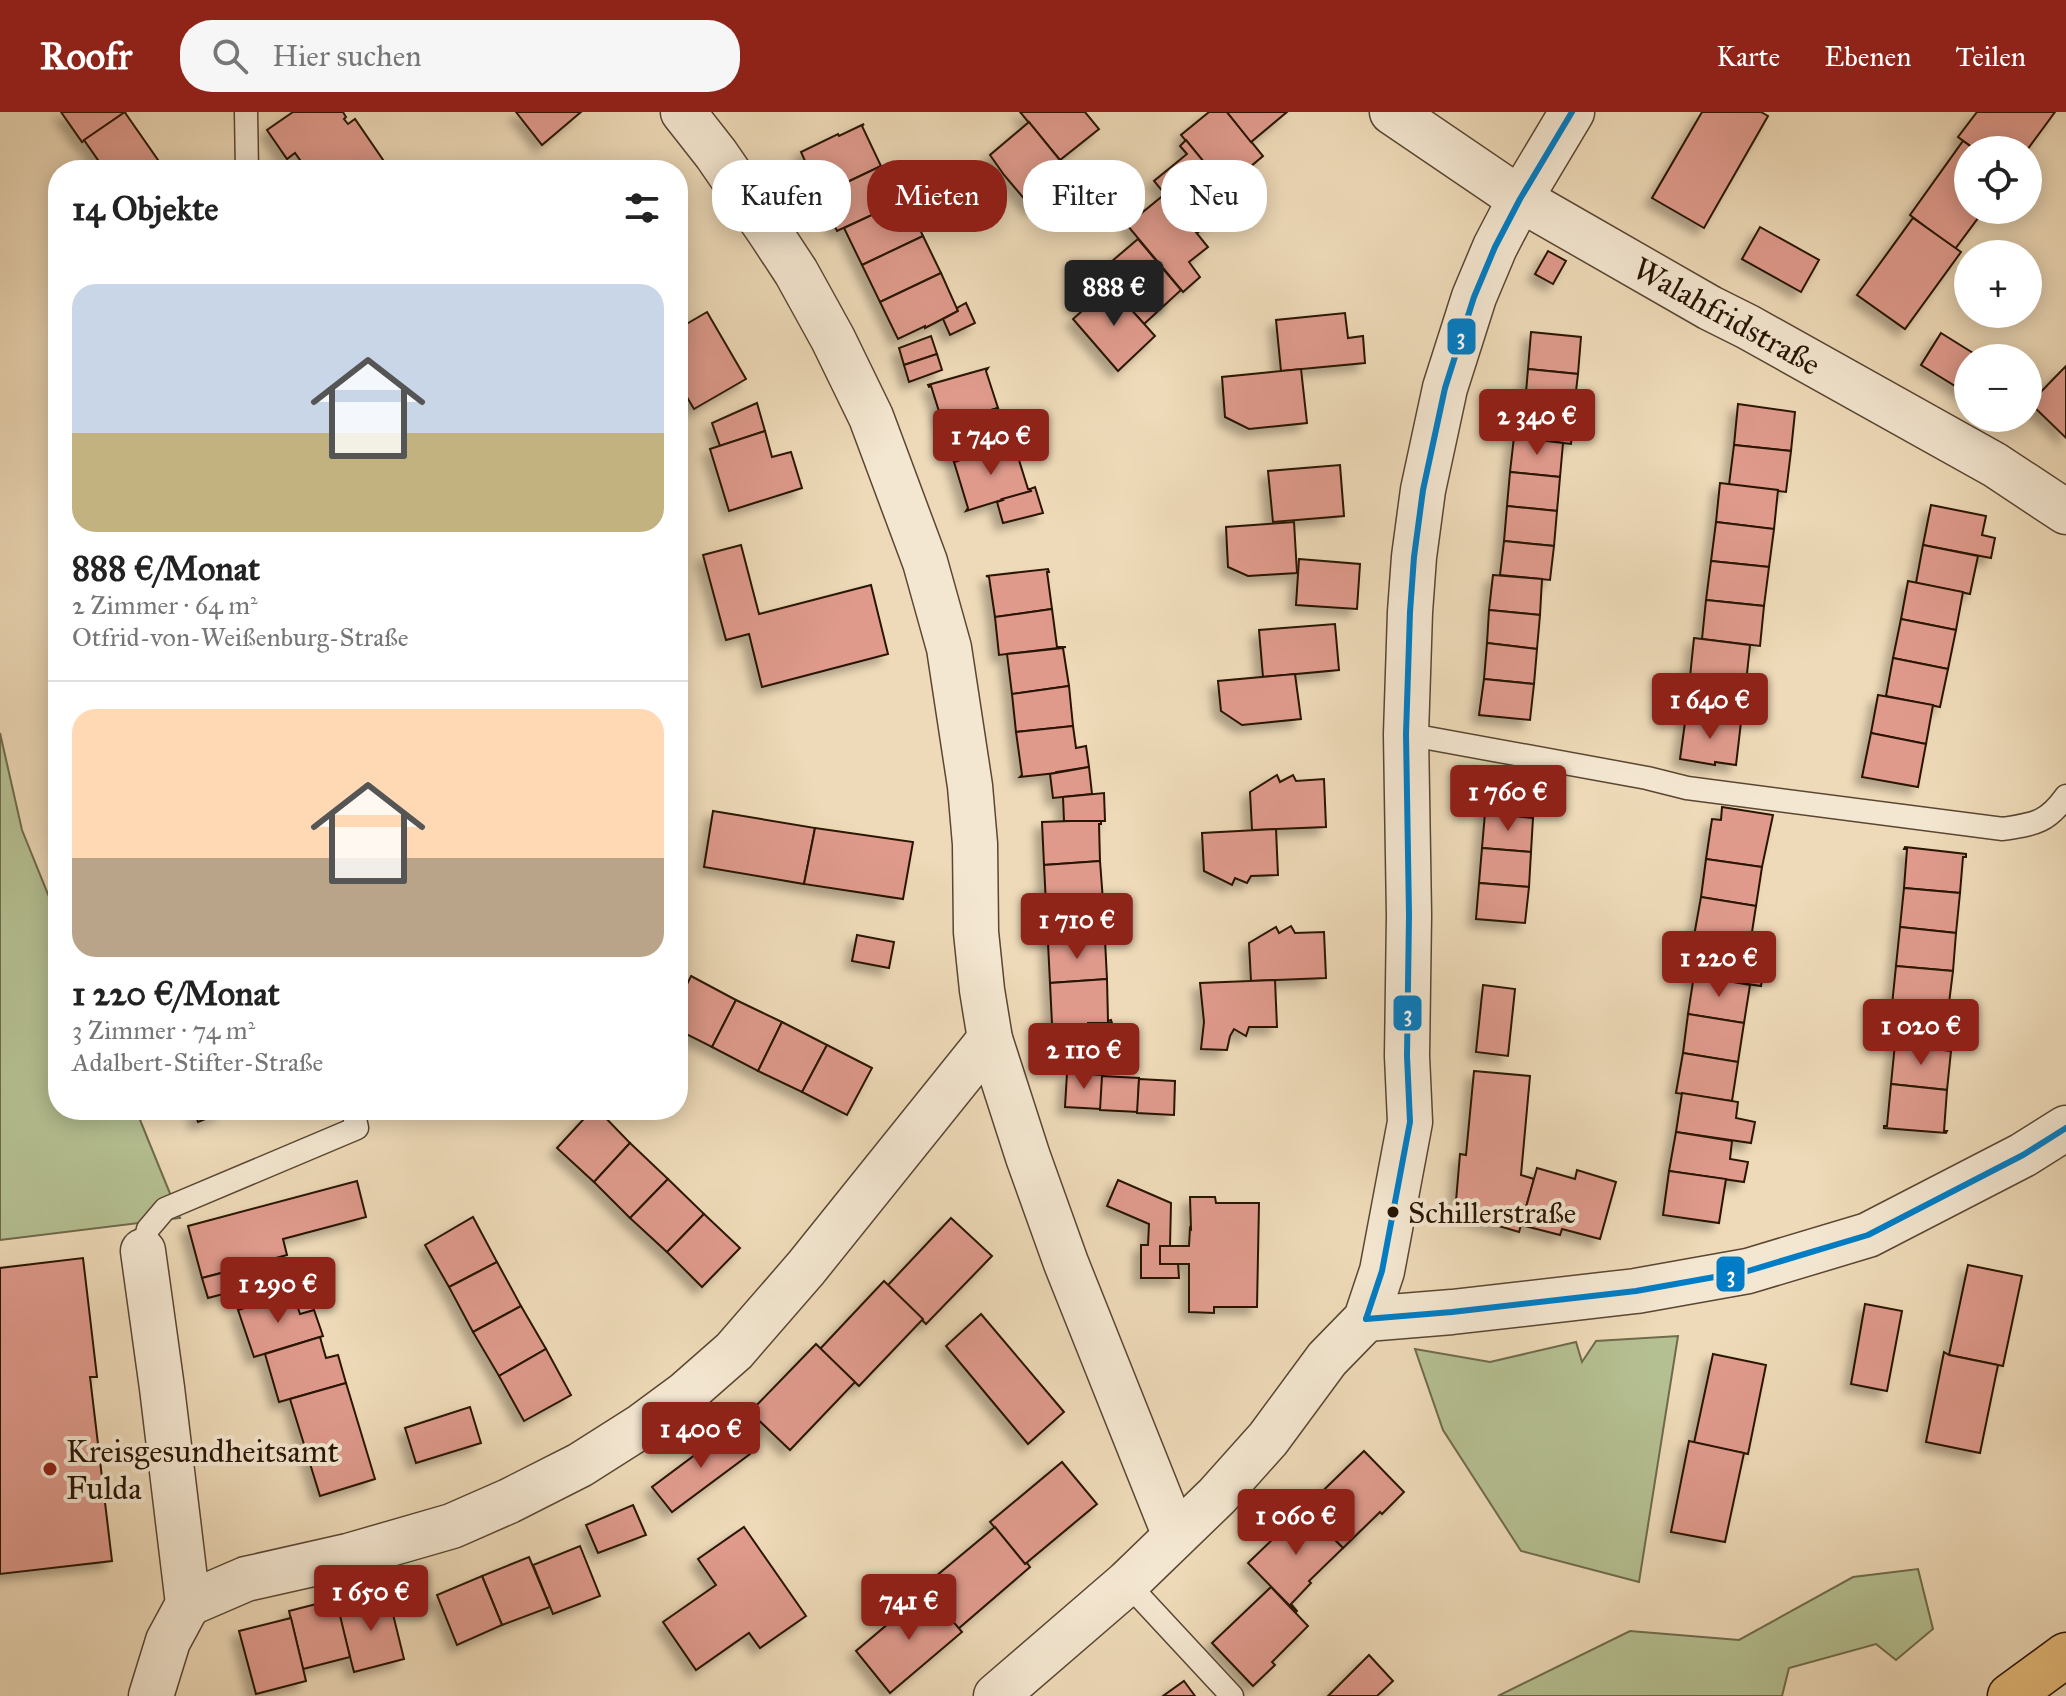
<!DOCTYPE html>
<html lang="de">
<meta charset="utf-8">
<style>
:root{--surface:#fff;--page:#f6f6f6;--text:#222;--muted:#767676;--line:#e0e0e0;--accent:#8f2418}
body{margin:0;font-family:"IM FELL Great Primer",serif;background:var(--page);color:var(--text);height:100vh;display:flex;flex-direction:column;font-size:30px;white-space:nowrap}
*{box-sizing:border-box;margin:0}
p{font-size:26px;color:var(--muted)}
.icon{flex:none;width:44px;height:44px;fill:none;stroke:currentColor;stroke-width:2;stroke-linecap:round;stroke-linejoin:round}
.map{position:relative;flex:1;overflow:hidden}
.sheet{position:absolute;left:48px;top:48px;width:640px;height:960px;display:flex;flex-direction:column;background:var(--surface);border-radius:32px;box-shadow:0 4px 20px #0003}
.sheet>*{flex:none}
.hud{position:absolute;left:712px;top:48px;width:760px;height:72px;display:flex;gap:16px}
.buttons{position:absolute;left:1954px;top:24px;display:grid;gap:16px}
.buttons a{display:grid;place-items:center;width:88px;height:88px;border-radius:50%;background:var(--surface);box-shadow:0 4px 20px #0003;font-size:40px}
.price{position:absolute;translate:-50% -68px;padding:0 18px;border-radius:8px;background:var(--accent);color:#fff;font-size:26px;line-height:52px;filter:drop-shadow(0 2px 4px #0008)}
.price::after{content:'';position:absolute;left:50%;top:48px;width:24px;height:18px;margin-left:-12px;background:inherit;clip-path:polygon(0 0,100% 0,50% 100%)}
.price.current{background:#222;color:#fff}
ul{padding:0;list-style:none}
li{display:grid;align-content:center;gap:16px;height:424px;padding:0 24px}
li+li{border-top:2px solid var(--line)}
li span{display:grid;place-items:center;height:248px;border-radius:24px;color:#555}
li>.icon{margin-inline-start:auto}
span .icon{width:144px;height:144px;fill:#fffc;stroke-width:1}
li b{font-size:34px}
h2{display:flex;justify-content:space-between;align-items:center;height:96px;padding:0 24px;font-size:34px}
.pill{padding:0 28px;border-radius:32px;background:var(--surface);box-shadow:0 4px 20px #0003;font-size:28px;line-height:72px}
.pill.current{background:var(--accent);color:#fff}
header{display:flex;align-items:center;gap:48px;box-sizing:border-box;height:112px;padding:0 40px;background:var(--accent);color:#fff}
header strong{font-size:38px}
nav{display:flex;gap:44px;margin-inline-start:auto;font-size:28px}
.search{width:560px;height:72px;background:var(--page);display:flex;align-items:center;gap:20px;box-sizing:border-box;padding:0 28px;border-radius:32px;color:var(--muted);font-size:30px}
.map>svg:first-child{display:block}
</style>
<header>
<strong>Roofr</strong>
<div class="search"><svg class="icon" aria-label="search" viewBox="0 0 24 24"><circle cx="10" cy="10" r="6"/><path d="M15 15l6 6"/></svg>Hier suchen</div>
<nav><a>Karte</a><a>Ebenen</a><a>Teilen</a></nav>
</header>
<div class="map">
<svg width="2066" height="1584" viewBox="0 0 2066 1584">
<defs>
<filter id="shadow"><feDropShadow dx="-7" dy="7" stdDeviation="4" flood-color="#0004"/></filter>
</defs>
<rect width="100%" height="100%" fill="#eedab8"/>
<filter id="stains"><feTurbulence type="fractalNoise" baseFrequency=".0025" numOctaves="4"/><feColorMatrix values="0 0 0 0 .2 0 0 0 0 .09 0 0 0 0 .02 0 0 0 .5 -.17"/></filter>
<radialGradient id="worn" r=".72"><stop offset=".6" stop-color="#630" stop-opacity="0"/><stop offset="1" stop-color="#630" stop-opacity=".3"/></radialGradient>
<!-- green -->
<g fill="#b5c092" stroke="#6f6a4c" stroke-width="2">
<polygon points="0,621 22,718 58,807 58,998 136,998 180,1106 0,1128"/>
<polygon points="1678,1224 1639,1470 1521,1439 1443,1318 1415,1237 1490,1250 1576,1230 1582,1250 1596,1229"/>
<polygon points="1918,1457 1933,1517 1896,1548 1876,1532 1789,1556 1782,1584 1498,1584 1630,1519 1739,1528 1853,1465"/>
</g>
<!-- building -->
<g fill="#df9a8c" stroke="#291505" stroke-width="2" filter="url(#shadow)">
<polygon points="61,0 125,0 82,30"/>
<polygon points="125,0 126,2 165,58 105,58 84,28"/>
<polygon points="293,0 343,0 346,5 344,7 348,12 355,7 390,58 307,58 295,41 287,47 267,18"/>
<polygon points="516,0 581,0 542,33"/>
<polygon points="1020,0 1085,0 1099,17 1060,48"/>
<polygon points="1209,0 1227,0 1263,44 1225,76 1181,23"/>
<polygon points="1227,0 1287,0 1251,30"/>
<polygon points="1702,0 1761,0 1768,4 1704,116 1652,86"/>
<polygon points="1977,0 2055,0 2027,38 1976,38 1958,25"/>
<polygon points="1029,10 1072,63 1032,96 1004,63 990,43"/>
<polygon points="864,12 862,14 881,54 820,83 801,40 838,22 839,24"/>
<polygon points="1186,28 1236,89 1197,121 1154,69 1187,42 1180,34"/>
<polygon points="1963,29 1976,38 1968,38 1968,98 1984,98 1955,137 1910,103"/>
<polygon points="881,54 898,91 837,119 820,83"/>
<polygon points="1165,82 1208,135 1189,150 1200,165 1183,180 1127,113"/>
<polygon points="906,87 923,124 862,153 844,116"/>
<polygon points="1913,106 1961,140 1905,217 1857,183"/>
<polygon points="1760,115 1819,148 1801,180 1742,147"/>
<polygon points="923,124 941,161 880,190 862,153"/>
<polygon points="1138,127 1181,178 1144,212 1098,161"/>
<polygon points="1548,139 1566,149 1553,172 1535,162"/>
<polygon points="941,161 958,199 925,216 925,214 898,227 880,190"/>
<polygon points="1110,174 1155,224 1118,259 1073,207"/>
<polygon points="966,191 975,211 950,223 943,207 958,199 957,196"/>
<polygon points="707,200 746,267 694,297 678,270 678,217"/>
<polygon points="1345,201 1348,226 1363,224 1365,251 1281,259 1276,208"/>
<polygon points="1531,220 1581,225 1578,262 1528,257"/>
<polygon points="1941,221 1981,246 1968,246 1968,282 1921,253"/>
<polygon points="931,224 937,242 904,253 899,236"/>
<polygon points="937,242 942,258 909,270 904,253"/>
<polygon points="2066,254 2066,326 2030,291"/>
<polygon points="988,256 986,259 998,296 943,312 931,274 929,275 928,273"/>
<polygon points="1301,257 1307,311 1249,317 1225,305 1222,265"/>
<polygon points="1528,257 1578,262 1574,296 1525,292"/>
<polygon points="757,291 765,319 720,334 712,311"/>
<polygon points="1525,292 1574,296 1571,332 1520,326"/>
<polygon points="1738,292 1795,300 1791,339 1734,333"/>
<polygon points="998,296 1008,331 1015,329 1016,332 954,350 943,312"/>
<polygon points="765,319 772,345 791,340 802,376 729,399 710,337"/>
<polygon points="1514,325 1563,331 1560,365 1510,360"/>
<polygon points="1014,332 1028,377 1030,377 1031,379 966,399 968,396 954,350"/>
<polygon points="1734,333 1791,339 1786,380 1729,373"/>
<polygon points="1340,353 1344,404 1273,410 1268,359"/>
<polygon points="1510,360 1560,365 1557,399 1507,394"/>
<polygon points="1720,371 1778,378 1774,417 1716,410"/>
<polygon points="1035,375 1043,401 1003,411 997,390 1003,388 1002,387 1031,379 1030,377"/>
<polygon points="1931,393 1986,404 1982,423 1995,426 1991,446 1923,433"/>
<polygon points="1507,394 1557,399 1554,434 1504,429"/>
<polygon points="1294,410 1297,461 1248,464 1228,455 1226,415"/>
<polygon points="1716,410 1774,417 1769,455 1711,449"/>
<polygon points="1504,429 1554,434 1550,468 1500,463"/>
<polygon points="741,433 759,502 871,473 888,542 762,575 749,522 726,528 703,443"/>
<polygon points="1923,433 1978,444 1970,482 1916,471"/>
<polygon points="1299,447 1360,452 1357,497 1296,493"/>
<polygon points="1711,449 1769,455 1764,494 1706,488"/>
<polygon points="1048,457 1049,460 1047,460 1052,497 995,505 989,465 986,464"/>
<polygon points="1493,463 1542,467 1540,503 1489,498"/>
<polygon points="1908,469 1963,480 1956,518 1901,507"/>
<polygon points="1706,488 1764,494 1760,534 1702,527"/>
<polygon points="1052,497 1057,535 1066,535 999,543 995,505"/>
<polygon points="1489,498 1540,503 1537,537 1487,531"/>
<polygon points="1901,507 1956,518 1948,557 1893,546"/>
<polygon points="1335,512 1339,558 1263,565 1259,518"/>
<polygon points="1694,526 1750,533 1746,571 1690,565"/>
<polygon points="1487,531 1537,537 1534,572 1484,567"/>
<polygon points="1063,536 1069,574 1012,582 1007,542"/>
<polygon points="1893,546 1948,557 1940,595 1886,584"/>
<polygon points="1295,562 1301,607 1242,613 1221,599 1218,569"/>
<polygon points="1690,565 1746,571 1741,610 1686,603"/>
<polygon points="1484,567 1534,572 1530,608 1479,603"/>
<polygon points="1069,574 1073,614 1016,620 1012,582"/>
<polygon points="1878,583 1933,593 1926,632 1871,621"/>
<polygon points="1686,603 1741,610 1736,653 1715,650 1715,653 1680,647"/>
<polygon points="1073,614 1076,636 1086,634 1089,655 1056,660 1056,661 1020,665 1022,663 1016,620"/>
<polygon points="1871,621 1926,632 1918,675 1862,665"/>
<polygon points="1089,655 1092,682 1053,686 1050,662"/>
<polygon points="1277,663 1280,670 1293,663 1296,669 1324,667 1326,715 1252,718 1250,680"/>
<polygon points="1488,664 1538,670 1533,706 1485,701"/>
<polygon points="1104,681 1105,709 1064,709 1063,685"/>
<polygon points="1722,695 1773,703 1762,755 1706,747 1712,707 1721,708"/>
<polygon points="713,699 815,716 804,772 704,755"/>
<polygon points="1485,701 1533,706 1531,740 1482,736"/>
<polygon points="1071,709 1101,709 1101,712 1099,712 1100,749 1044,753 1042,710"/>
<polygon points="815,716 913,730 903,787 804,772"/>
<polygon points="1276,717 1278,763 1251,764 1247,771 1235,766 1232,773 1204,759 1202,721"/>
<polygon points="1905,735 1966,742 1966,745 1963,745 1960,781 1904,776 1907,737 1904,737"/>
<polygon points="1482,736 1531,740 1529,775 1479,771"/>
<polygon points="1706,747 1762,755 1756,794 1701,785"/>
<polygon points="1100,749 1103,789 1046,792 1044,753"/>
<polygon points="1479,771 1529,775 1525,811 1476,807"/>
<polygon points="1904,776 1960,781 1956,821 1900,815"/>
<polygon points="1701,785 1756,794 1750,833 1694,824"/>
<polygon points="1103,789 1105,828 1048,831 1046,792"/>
<polygon points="1291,814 1295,821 1324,820 1326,866 1251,869 1249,831 1276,815 1279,821"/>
<polygon points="1900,815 1956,821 1953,859 1896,854"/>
<polygon points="857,823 894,830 889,856 852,849"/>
<polygon points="1694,824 1768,836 1761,874 1688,863"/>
<polygon points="1105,828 1107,867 1050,871 1048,831"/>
<polygon points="1896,854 1953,859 1948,899 1892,893"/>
<polygon points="1694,863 1750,873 1744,911 1688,902"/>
<polygon points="691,864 736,888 712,935 678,918 678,891"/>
<polygon points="1107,867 1108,909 1111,908 1112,911 1088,911 1088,913 1050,915 1050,912 1052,912 1050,871"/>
<polygon points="1275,868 1277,915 1249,915 1246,924 1234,917 1230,924 1227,938 1201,937 1204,910 1200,871"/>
<polygon points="1483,873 1515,877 1508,944 1476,940"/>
<polygon points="736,888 782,910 758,959 712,935"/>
<polygon points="1899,894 1955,900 1951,939 1895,932"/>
<polygon points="1688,902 1744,911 1738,950 1683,941"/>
<polygon points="782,910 827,933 802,980 758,959"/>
<polygon points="1895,932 1951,939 1947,978 1891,972"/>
<polygon points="827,933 872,956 847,1003 802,980"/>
<polygon points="1683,941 1738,950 1732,989 1676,981"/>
<polygon points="1474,959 1530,964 1521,1063 1534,1067 1519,1120 1455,1101 1460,1042 1466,1043"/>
<polygon points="1067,961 1103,963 1101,997 1065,995"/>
<polygon points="1102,964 1139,966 1138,1000 1100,998"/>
<polygon points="1139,967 1175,969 1174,1003 1137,1001"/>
<polygon points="1891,972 1947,978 1944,1019 1947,1019 1946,1021 1884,1016 1884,1014 1887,1014"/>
<polygon points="1682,981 1738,990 1736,1006 1755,1010 1751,1031 1676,1020"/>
<polygon points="194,998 222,998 223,1000 198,1010"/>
<polygon points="592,998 598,998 630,1031 594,1070 557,1036"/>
<polygon points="1676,1020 1732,1029 1730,1047 1748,1050 1744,1070 1669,1059"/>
<polygon points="630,1031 668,1067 630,1106 594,1070"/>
<polygon points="1537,1056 1575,1067 1577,1058 1616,1070 1600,1127 1562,1117 1560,1123 1521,1113"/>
<polygon points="1669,1059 1726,1067 1719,1111 1663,1103"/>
<polygon points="668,1067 704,1102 667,1140 630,1106"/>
<polygon points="1118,1068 1171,1091 1170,1134 1160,1134 1160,1152 1178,1152 1179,1166 1141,1166 1141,1133 1148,1133 1149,1112 1107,1094"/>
<polygon points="357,1069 366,1105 283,1127 287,1143 202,1166 188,1114"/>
<polygon points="1190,1085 1215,1085 1216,1091 1259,1091 1257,1195 1214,1195 1214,1201 1189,1200 1189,1152 1160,1152 1160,1134 1189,1134 1190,1116 1191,1117"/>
<polygon points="704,1102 740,1136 702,1175 667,1140"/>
<polygon points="473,1105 497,1150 449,1175 425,1133"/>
<polygon points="951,1106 992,1144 926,1212 888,1173"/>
<polygon points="83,1146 97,1265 90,1265 112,1449 0,1462 0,1156"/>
<polygon points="497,1150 521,1194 473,1220 449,1175"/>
<polygon points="1968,1153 2022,1164 2003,1254 1949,1243"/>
<polygon points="241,1156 246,1176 208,1186 202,1166"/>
<polygon points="884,1169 923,1207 859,1274 820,1237"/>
<polygon points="293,1181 300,1202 314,1198 323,1224 254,1245 238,1198"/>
<polygon points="1865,1192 1902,1199 1887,1279 1851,1272"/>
<polygon points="521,1194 546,1237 499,1264 473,1220"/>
<polygon points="981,1202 1064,1300 1028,1332 946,1234"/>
<polygon points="320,1225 326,1246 338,1243 346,1271 279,1290 265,1242"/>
<polygon points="816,1232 855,1270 790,1338 750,1300"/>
<polygon points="546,1237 571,1283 524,1309 499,1264"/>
<polygon points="1944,1240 1949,1243 1998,1253 1980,1341 1926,1330"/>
<polygon points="1713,1242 1766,1253 1748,1342 1694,1331"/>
<polygon points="346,1271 375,1367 320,1384 290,1287"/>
<polygon points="470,1295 481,1331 416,1351 405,1316"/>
<polygon points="731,1316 750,1342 672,1400 652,1375"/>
<polygon points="1689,1329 1744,1341 1725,1430 1671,1420"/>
<polygon points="1364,1339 1404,1380 1382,1402 1380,1400 1343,1436 1304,1397"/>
<polygon points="1062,1350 1097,1392 1025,1452 990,1410"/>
<polygon points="633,1393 646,1423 598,1441 586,1413"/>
<polygon points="1304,1397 1343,1436 1309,1469 1311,1471 1291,1492 1297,1499 1296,1500 1248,1451"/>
<polygon points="744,1415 806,1504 760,1536 749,1521 696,1558 663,1510 716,1473 698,1447"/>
<polygon points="995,1415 1025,1452 1027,1451 1030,1455 958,1517 923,1475"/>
<polygon points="580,1434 600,1484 553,1502 533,1453"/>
<polygon points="529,1445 550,1495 502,1513 482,1464"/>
<polygon points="482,1464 502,1513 457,1533 437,1483"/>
<polygon points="1271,1475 1308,1514 1272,1550 1275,1553 1253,1574 1212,1531"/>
<polygon points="927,1479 962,1520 890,1581 856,1539"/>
<polygon points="388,1482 404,1547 354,1560 337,1495"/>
<polygon points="336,1487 350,1545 303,1557 289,1499"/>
<polygon points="291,1506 306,1569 256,1582 239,1519"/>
<polygon points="1369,1543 1393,1569 1377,1584 1328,1584"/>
<polygon points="1184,1569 1195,1584 1163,1584"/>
</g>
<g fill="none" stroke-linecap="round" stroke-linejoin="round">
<!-- service casing -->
<g stroke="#5a4632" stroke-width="25">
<g id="service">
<polyline points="246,0 247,58"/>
<path d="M1406,622L1647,666L1687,676L2003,717C2034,712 2047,711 2066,684"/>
<polyline points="143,1139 148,1117 165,1097 357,1016 353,998"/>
<polyline points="1127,1471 1232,1584"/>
</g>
</g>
<!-- minor casing -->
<g stroke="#5a4632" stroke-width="47">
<g id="minor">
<polyline points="683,0 716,42 769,119 796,160 833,227 871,305 925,450 949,536 970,674 975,732 976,820 982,878 990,927 1028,1045 1066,1151 1175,1424"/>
<polyline points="1392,0 1520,87 1710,196 1748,215 1995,353 2066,400"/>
<polyline points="143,1139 162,1276 188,1492 168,1529 151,1584"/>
<polyline points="1366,1207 1452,1200 1636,1179 1748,1159 1868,1123 2023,1043 2066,1016"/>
<polyline points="188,1492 246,1467 348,1444 452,1414 509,1389 580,1353 643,1313 685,1282 734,1239 806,1156 990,927"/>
<polyline points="996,1584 1127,1471 1217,1384 1268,1327 1327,1247 1366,1207 1382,1159 1410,1010 1407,944 1409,803 1406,622 1410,500 1414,445 1423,378 1445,276 1474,185 1495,135 1520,87 1572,0"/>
</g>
</g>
<!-- trunk casing -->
<g stroke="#291505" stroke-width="47">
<polyline id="trunk" points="2010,1584 2066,1543"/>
</g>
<!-- service -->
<use href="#service" stroke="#f4e7d1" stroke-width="22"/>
<!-- minor -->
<use href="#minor" stroke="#f4e7d1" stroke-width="44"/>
<!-- trunk -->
<use href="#trunk" stroke="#e7bd7c" stroke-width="44"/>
<!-- bus-1 casing -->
<g stroke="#f4e7d1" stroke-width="12">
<g id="bus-1">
<polyline points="1366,1207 1382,1159 1410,1010 1407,944 1409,803 1406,622 1410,500 1414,445 1423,378 1445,276 1474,185 1495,135 1520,87 1572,0"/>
<polyline points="1366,1207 1452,1200 1636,1179 1748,1159 1868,1123 2023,1043 2066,1016"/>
</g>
</g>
<!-- bus-1 -->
<use href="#bus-1" stroke="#007dc6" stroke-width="6"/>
</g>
<!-- markers -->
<circle fill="#291505" stroke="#f4e7d1" stroke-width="3" cx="1393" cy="1100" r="7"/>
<circle fill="#8f2418" stroke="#f4e7d1" stroke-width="3" cx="50" cy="1357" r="8"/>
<g text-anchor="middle" stroke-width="8" stroke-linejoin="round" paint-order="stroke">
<!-- bus labels -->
<g font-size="30" fill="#291505" stroke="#f4e7d1" text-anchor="start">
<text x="1408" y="1111">Schillerstraße</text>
</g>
<!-- street labels -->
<g font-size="32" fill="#291505" stroke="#f4e7d1">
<text transform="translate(1727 204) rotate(29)" y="11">Walahfridstraße</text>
</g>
<!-- poi labels -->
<g font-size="32" fill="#291505" stroke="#f4e7d1" text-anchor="start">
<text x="66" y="1350">Kreisgesundheitsamt<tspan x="66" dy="37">Fulda</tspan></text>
</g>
</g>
<g stroke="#f4e7d1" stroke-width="3">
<rect x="1446" y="205" width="31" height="39" rx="8" fill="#007dc6"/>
<rect x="1392" y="882" width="31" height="38" rx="8" fill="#007dc6"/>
<rect x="1715" y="1143" width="31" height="38" rx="8" fill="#007dc6"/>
</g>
<g font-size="22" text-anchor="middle" font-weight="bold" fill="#fff">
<text x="1461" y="232">3</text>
<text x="1408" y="909">3</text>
<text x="1731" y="1170">3</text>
</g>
<rect width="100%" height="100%" filter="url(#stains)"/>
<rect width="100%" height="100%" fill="url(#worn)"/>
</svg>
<div class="buttons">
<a><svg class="icon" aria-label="locate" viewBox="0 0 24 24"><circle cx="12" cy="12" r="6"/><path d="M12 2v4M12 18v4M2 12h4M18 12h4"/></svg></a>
<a>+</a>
<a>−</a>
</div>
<b class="price current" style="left:1114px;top:216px">888 €</b>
<b class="price" style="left:1537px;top:345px">2 340 €</b>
<b class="price" style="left:991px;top:365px">1 740 €</b>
<b class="price" style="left:1710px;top:629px">1 640 €</b>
<b class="price" style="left:1508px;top:721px">1 760 €</b>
<b class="price" style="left:1077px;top:849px">1 710 €</b>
<b class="price" style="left:1719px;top:887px">1 220 €</b>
<b class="price" style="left:1921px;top:955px">1 020 €</b>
<b class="price" style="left:1084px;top:979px">2 110 €</b>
<b class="price" style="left:278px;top:1213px">1 290 €</b>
<b class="price" style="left:701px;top:1358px">1 400 €</b>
<b class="price" style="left:1296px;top:1445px">1 060 €</b>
<b class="price" style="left:371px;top:1521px">1 650 €</b>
<b class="price" style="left:909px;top:1530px">741 €</b>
<div class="hud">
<a class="pill">Kaufen</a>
<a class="pill current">Mieten</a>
<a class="pill">Filter</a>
<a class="pill">Neu</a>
</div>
<section class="sheet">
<h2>14 Objekte<svg class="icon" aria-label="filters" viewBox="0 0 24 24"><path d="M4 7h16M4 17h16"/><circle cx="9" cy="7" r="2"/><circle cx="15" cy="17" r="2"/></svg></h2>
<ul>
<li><span style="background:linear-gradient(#c9d6e8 60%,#c2b280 0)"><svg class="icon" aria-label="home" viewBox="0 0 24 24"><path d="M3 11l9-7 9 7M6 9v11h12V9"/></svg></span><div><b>888 €/Monat</b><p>2 Zimmer · 64 m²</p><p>Otfrid-von-Weißenburg-Straße</p></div></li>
<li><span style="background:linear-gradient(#ffd9b3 60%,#b9a48a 0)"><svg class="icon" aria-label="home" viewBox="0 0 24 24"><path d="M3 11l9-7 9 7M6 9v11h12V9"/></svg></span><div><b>1 220 €/Monat</b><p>3 Zimmer · 74 m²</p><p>Adalbert-Stifter-Straße</p></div></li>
</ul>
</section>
</div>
